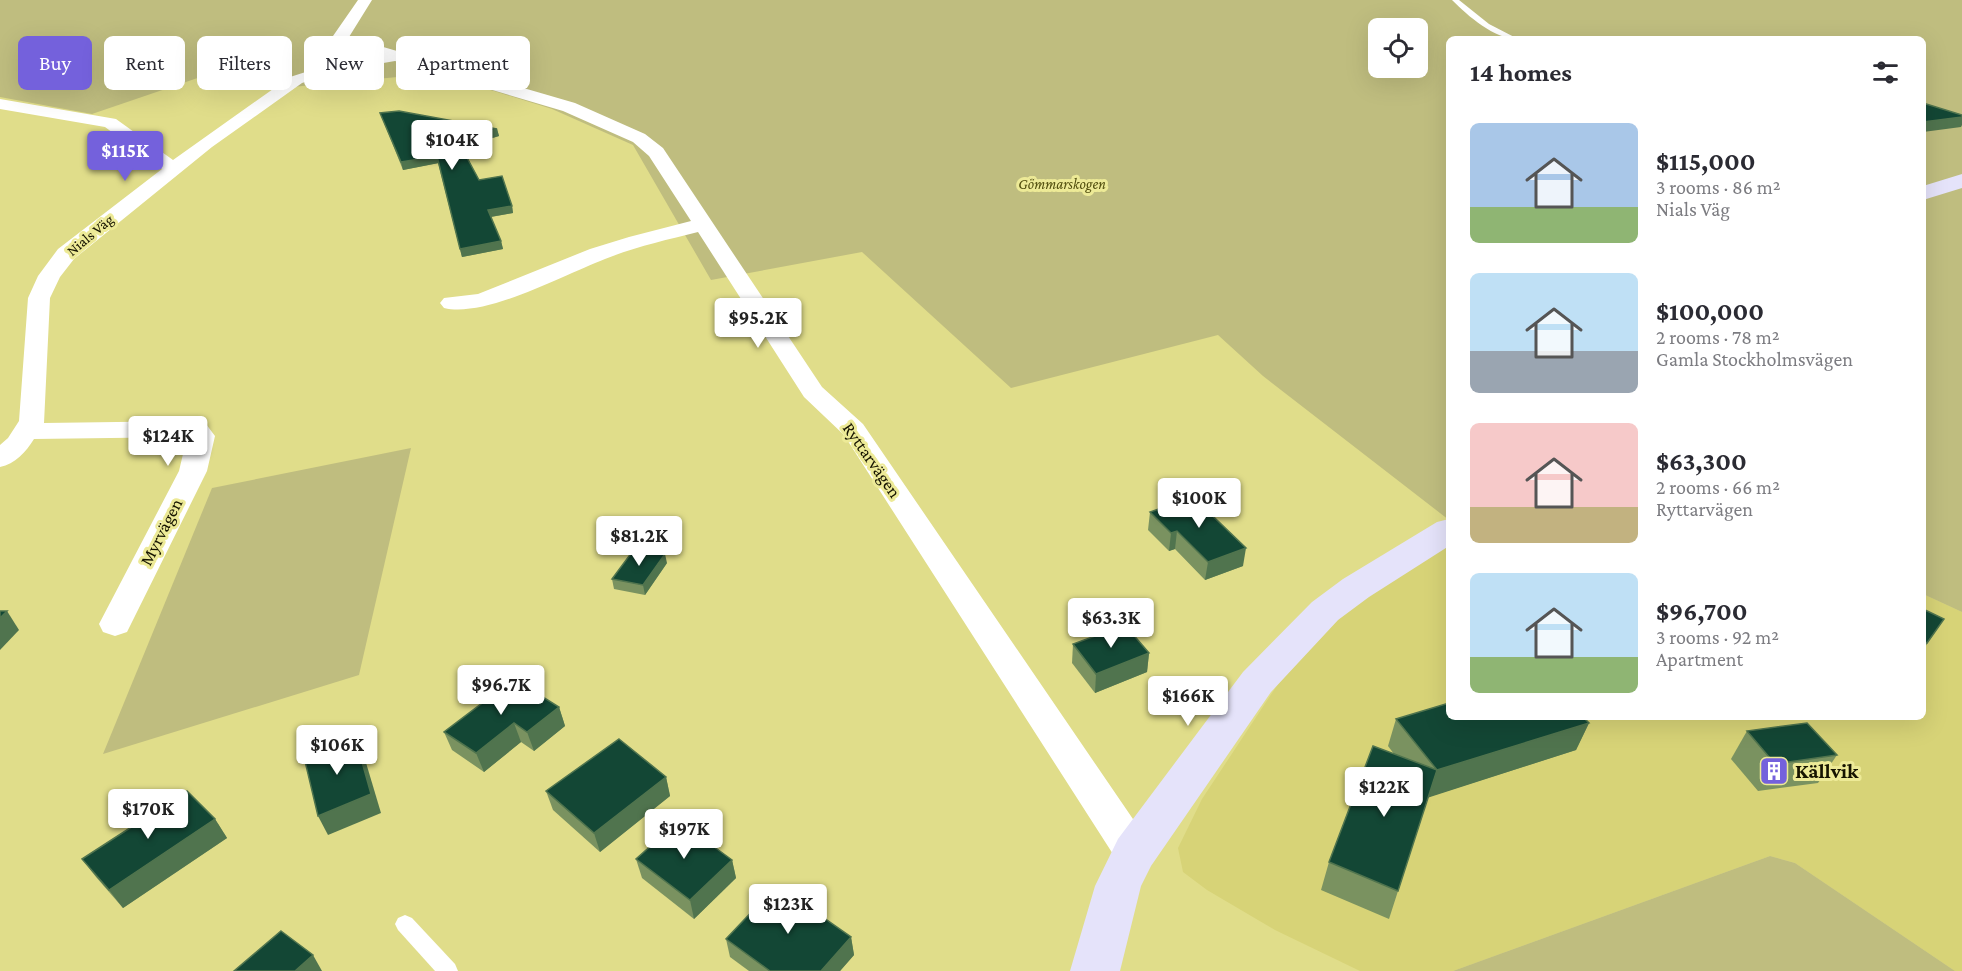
<!DOCTYPE html>
<meta charset="utf-8">
<style>
:root{--surface:#fff;--page:#f2f2f3;--text:#2b2b33;--muted:#7c7c81;--accent:#7461dc}
body{margin:0;font-family:"Crimson Pro",serif;background:var(--page);color:var(--text);height:100vh;display:flex;flex-direction:column;font-size:22px;white-space:nowrap}
*{box-sizing:border-box;margin:0}
p{font-size:20px;color:var(--muted)}
.icon{flex:none;width:33px;height:33px;fill:none;stroke:currentColor;stroke-width:2;stroke-linecap:round;stroke-linejoin:round}
.map{position:relative;flex:1;overflow:hidden}
.details{position:absolute;left:1446px;top:36px;width:480px;height:684px;display:flex;flex-direction:column;background:var(--surface);border-radius:9px;box-shadow:0 6px 24px #0002}
.details>*{flex:none}
.banner{position:absolute;left:18px;top:36px;width:570px;height:54px;display:flex;gap:12px}
.buttons{position:absolute;left:1368px;top:18px;display:grid;gap:12px}
.buttons a{display:grid;place-items:center;width:60px;height:60px;border-radius:9px;background:var(--surface);box-shadow:0 6px 24px #0002;font-size:30px}
.price{position:absolute;translate:-50% -51px;padding:0 14px;border-radius:6px;background:#fff;color:#222;font-size:20px;line-height:39px;filter:drop-shadow(0 2px 3px #0008)}
.price::after{content:'';position:absolute;left:50%;top:36px;width:18px;height:14px;margin-left:-9px;background:inherit;clip-path:polygon(0 0,100% 0,50% 100%)}
.price.on{background:var(--accent);color:#fff}
ul{padding:0;list-style:none}
li{display:flex;align-items:center;gap:18px;height:150px;padding:0 24px}
li span{display:grid;place-items:center;flex:none;width:168px;height:120px;border-radius:9px;color:#555}
li>.icon{margin-inline-start:auto}
span .icon{width:72px;height:72px;fill:#fffc;stroke-width:1}
li b{font-size:26px}
h2{display:flex;justify-content:space-between;align-items:center;height:72px;padding:0 24px;font-size:26px}
.pill{padding:0 21px;border-radius:9px;background:var(--surface);box-shadow:0 6px 24px #0002;font-size:21px;line-height:54px}
.pill.on{background:var(--accent);color:#fff}
.map>svg:first-child{display:block}
</style>
<div class="map">
<svg width="1962" height="971" viewBox="0 0 1962 971">
<rect width="100%" height="100%" fill="#e0dd8a"/>
<!-- built -->
<polygon fill="#d7d377" points="1449,530 1449,717 1923,717 1923,594 1962,612 1962,971 1955,971 1795,863 1770,856 1453,971 1360,971 1275,930 1207,890 1183,872 1178,848 1202,799 1278,684 1338,620 1356,588"/>
<!-- green -->
<g fill="#bfbd7f" fill-rule="evenodd">
<path d="M0,0H1962V612L1923,594V39H1449V520L1263,376L1218,335L1011,388L862,252L711,280L633,145L552,109L494,91L429,74L292,87L224,69L92,114L0,97ZM1378,28H1418V68H1378Z"/>
<polygon points="411,448 359,675 103,754 212,488"/>
<polygon points="1770,856 1795,863 1955,971 1453,971"/>
</g>
<g fill="none" stroke-linecap="round" stroke-linejoin="round">
<!-- lane -->
<g fill="#fff" fill-rule="evenodd">
<path d="M1452,0H1459L1489,24L1518,39C1494,39 1468,16 1452,0Z"/>
<polygon points="405,915 412,918 455,964 458,971 435,971 398,930 395,924 398,918"/>
</g>
<!-- street -->
<path fill="#fff" fill-rule="evenodd" d="M358,0H372L349,37L575,103L645,134L663,148L822,387L863,424L1148,841L1154,853L1148,865L1134,870L1120,865L844,435L804,397L698,232C666,240 635,247 605,259C563,275 486,318 444,308L440,303L444,298L478,294L590,249L629,237L691,221L649,156L633,142L563,111L395,61L343,70L302,83L212,147L74,259L60,277L50,298L44,423L191,421L206,424L215,436L207,471L131,624L127,632L115,636L103,632L99,624L179,471L187,437L34,439C26,452 15,464 0,467V445L8,438L19,421L28,298L38,276L58,249L162,169L105,127L0,109V99L116,119L173,160L290,77L340,61L377,55L337,43L333,36Z"/>
<!-- secondary -->
<g fill="#e5e3fa" fill-rule="evenodd">
<polygon points="1962,174 1962,188 1923,200 1923,186"/>
<polygon points="1449,519 1449,546 1369,597 1338,620 1271,692 1151,866 1141,886 1120,971 1070,971 1095,886 1118,839 1243,672 1312,602 1343,579 1437,522"/>
</g>
</g>
<!-- wall -->
<g fill="#7a9260">
<polygon points="380,113 497,129 499,136 462,147 479,180 512,206 513,213 491,217 501,241 503,249 462,257 438,163 403,170"/>
<polygon points="1150,512 1243,566 1205,580 1175,549 1169,551 1148,530"/>
<polygon points="667,563 645,595 614,589 612,579"/>
<polygon points="1923,609 1944,619 1923,650"/>
<polygon points="1073,644 1149,653 1147,672 1095,693 1072,663"/>
<polygon points="559,707 565,726 534,751 521,742 484,772 452,750 444,732"/>
<polygon points="1396,719 1589,723 1576,750 1428,797 1398,891 1389,919 1321,890 1329,862 1394,754 1388,746"/>
<polygon points="1747,731 1837,755 1818,783 1758,791 1731,759"/>
<polygon points="666,777 670,796 600,852 553,810 546,791"/>
<polygon points="215,819 227,838 123,908 96,877 82,859"/>
<polygon points="636,859 732,860 736,878 694,919 642,878"/>
<polygon points="851,937 854,955 840,971 749,971 730,957 726,939"/>
</g>
<!-- shaded-wall -->
<g fill="#50744e">
<polygon points="1962,117 1962,125 1961,127 1923,132 1923,122"/>
<polygon points="497,129 499,136 460,148 458,141"/>
<polygon points="437,156 439,163 403,170 401,162"/>
<polygon points="512,206 513,213 490,217 488,210"/>
<polygon points="501,241 503,249 462,257 460,249"/>
<polygon points="1177,531 1175,549 1169,551 1171,533"/>
<polygon points="1246,548 1243,566 1205,580 1208,562"/>
<polygon points="665,554 667,563 645,595 643,585"/>
<polygon points="7,611 19,630 0,650 0,618"/>
<polygon points="1149,653 1147,672 1095,693 1096,674"/>
<polygon points="559,707 565,726 534,751 527,732"/>
<polygon points="514,723 521,742 484,772 476,753"/>
<polygon points="1589,723 1576,750 1427,798 1437,770"/>
<polygon points="355,737 364,756 381,813 328,835 318,816"/>
<polygon points="666,777 670,796 600,852 594,833"/>
<polygon points="215,819 227,838 123,908 109,890"/>
<polygon points="732,860 736,878 694,919 690,900"/>
<polygon points="851,937 854,955 840,971 821,971"/>
<polygon points="313,955 322,971 295,971"/>
</g>
<!-- building -->
<g fill="#134735" stroke="#50744e" stroke-width="1.5">
<polygon points="1923,103 1962,115 1962,117 1923,122"/>
<polygon points="399,111 497,129 458,141 479,180 502,176 512,206 488,210 501,241 460,249 437,156 401,162 380,113"/>
<polygon points="1193,497 1246,548 1208,562 1177,531 1171,533 1150,512"/>
<polygon points="635,548 665,554 643,585 612,579"/>
<polygon points="1923,609 1944,619 1927,643 1923,641"/>
<polygon points="0,611 7,611 0,618"/>
<polygon points="1125,625 1149,653 1096,674 1073,644"/>
<polygon points="514,679 559,707 527,732 514,723 476,753 444,732"/>
<polygon points="1449,703 1449,717 1583,717 1589,723 1437,770 1396,719"/>
<polygon points="1807,723 1837,755 1775,764 1747,731"/>
<polygon points="355,737 371,794 318,816 304,757"/>
<polygon points="619,739 666,777 594,833 546,791"/>
<polygon points="1373,746 1437,770 1398,891 1329,862"/>
<polygon points="187,791 215,819 109,890 82,859"/>
<polygon points="679,821 732,860 690,900 636,859"/>
<polygon points="777,885 851,937 821,971 770,971 726,939"/>
<polygon points="281,931 313,955 295,971 234,971"/>
</g>
<!-- icons -->
<defs>
<g id="building-square" transform="scale(1.5)"><rect x="-9" y="-9" width="18" height="18" rx="4" fill="#7461dc" stroke="#edea97"/><path d="M-4-6H4V6H1V3H-1V6H-4ZM-2.5-4.3h1.7v1.8h-1.7ZM.8-4.3h1.7v1.8H.8ZM-2.5-1h1.7V.8h-1.7ZM.8-1h1.7V.8H.8Z" fill="#fff"/></g>
</defs>
<g fill-rule="evenodd">
<use href="#building-square" x="1774" y="771"/>
</g>
<g text-anchor="middle" stroke-width="6" stroke-linejoin="round" paint-order="stroke">
<!-- far-park labels -->
<g font-size="15" font-style="italic" fill="#504d0d" stroke="#edea97">
<text x="1062" y="189">Gömmarskogen</text>
</g>
<!-- far-street labels -->
<g font-size="15" fill="#161400" stroke="#edea97">
<text transform="translate(90 235) rotate(-40)" y="5">Nials Väg</text>
</g>
<!-- street labels -->
<g font-size="18" fill="#161400" stroke="#edea97">
<text transform="translate(872 460) rotate(55)" y="6">Ryttarvägen</text>
<text transform="translate(161 532) rotate(-63)" y="6">Myrvägen</text>
</g>
<!-- near-poi labels -->
<g font-size="21" font-weight="bold" fill="#161400" stroke="#edea97" text-anchor="start">
<text x="1795" y="778">Källvik</text>
</g>
</g>
</svg>
<div class="buttons">
<a><svg class="icon" aria-label="locate" viewBox="0 0 24 24"><circle cx="12" cy="12" r="6"/><path d="M12 2v4M12 18v4M2 12h4M18 12h4"/></svg></a>
</div>
<b class="price" style="left:452px;top:171px">$104K</b>
<b class="price on" style="left:125px;top:182px">$115K</b>
<b class="price" style="left:758px;top:349px">$95.2K</b>
<b class="price" style="left:168px;top:467px">$124K</b>
<b class="price" style="left:1199px;top:529px">$100K</b>
<b class="price" style="left:639px;top:567px">$81.2K</b>
<b class="price" style="left:1111px;top:649px">$63.3K</b>
<b class="price" style="left:501px;top:716px">$96.7K</b>
<b class="price" style="left:1188px;top:727px">$166K</b>
<b class="price" style="left:337px;top:776px">$106K</b>
<b class="price" style="left:1384px;top:818px">$122K</b>
<b class="price" style="left:148px;top:840px">$170K</b>
<b class="price" style="left:684px;top:860px">$197K</b>
<b class="price" style="left:788px;top:935px">$123K</b>
<div class="banner">
<a class="pill on">Buy</a>
<a class="pill">Rent</a>
<a class="pill">Filters</a>
<a class="pill">New</a>
<a class="pill">Apartment</a>
</div>
<section class="details">
<h2>14 homes<svg class="icon" aria-label="filters" viewBox="0 0 24 24"><path d="M4 7h16M4 17h16"/><circle cx="9" cy="7" r="2"/><circle cx="15" cy="17" r="2"/></svg></h2>
<ul>
<li><span style="background:linear-gradient(#a9c7e8 70%,#8fb573 0)"><svg class="icon" aria-label="home" viewBox="0 0 24 24"><path d="M3 11l9-7 9 7M6 9v11h12V9"/></svg></span><div><b>$115,000</b><p>3 rooms · 86 m²</p><p>Nials Väg</p></div></li>
<li><span style="background:linear-gradient(#bfe0f5 65%,#9aa5b1 0)"><svg class="icon" aria-label="home" viewBox="0 0 24 24"><path d="M3 11l9-7 9 7M6 9v11h12V9"/></svg></span><div><b>$100,000</b><p>2 rooms · 78 m²</p><p>Gamla Stockholmsvägen</p></div></li>
<li><span style="background:linear-gradient(#f6c9c9 70%,#c2b280 0)"><svg class="icon" aria-label="home" viewBox="0 0 24 24"><path d="M3 11l9-7 9 7M6 9v11h12V9"/></svg></span><div><b>$63,300</b><p>2 rooms · 66 m²</p><p>Ryttarvägen</p></div></li>
<li><span style="background:linear-gradient(#bfe0f5 70%,#8fb573 0)"><svg class="icon" aria-label="home" viewBox="0 0 24 24"><path d="M3 11l9-7 9 7M6 9v11h12V9"/></svg></span><div><b>$96,700</b><p>3 rooms · 92 m²</p><p>Apartment</p></div></li>
</ul>
</section>
</div>
